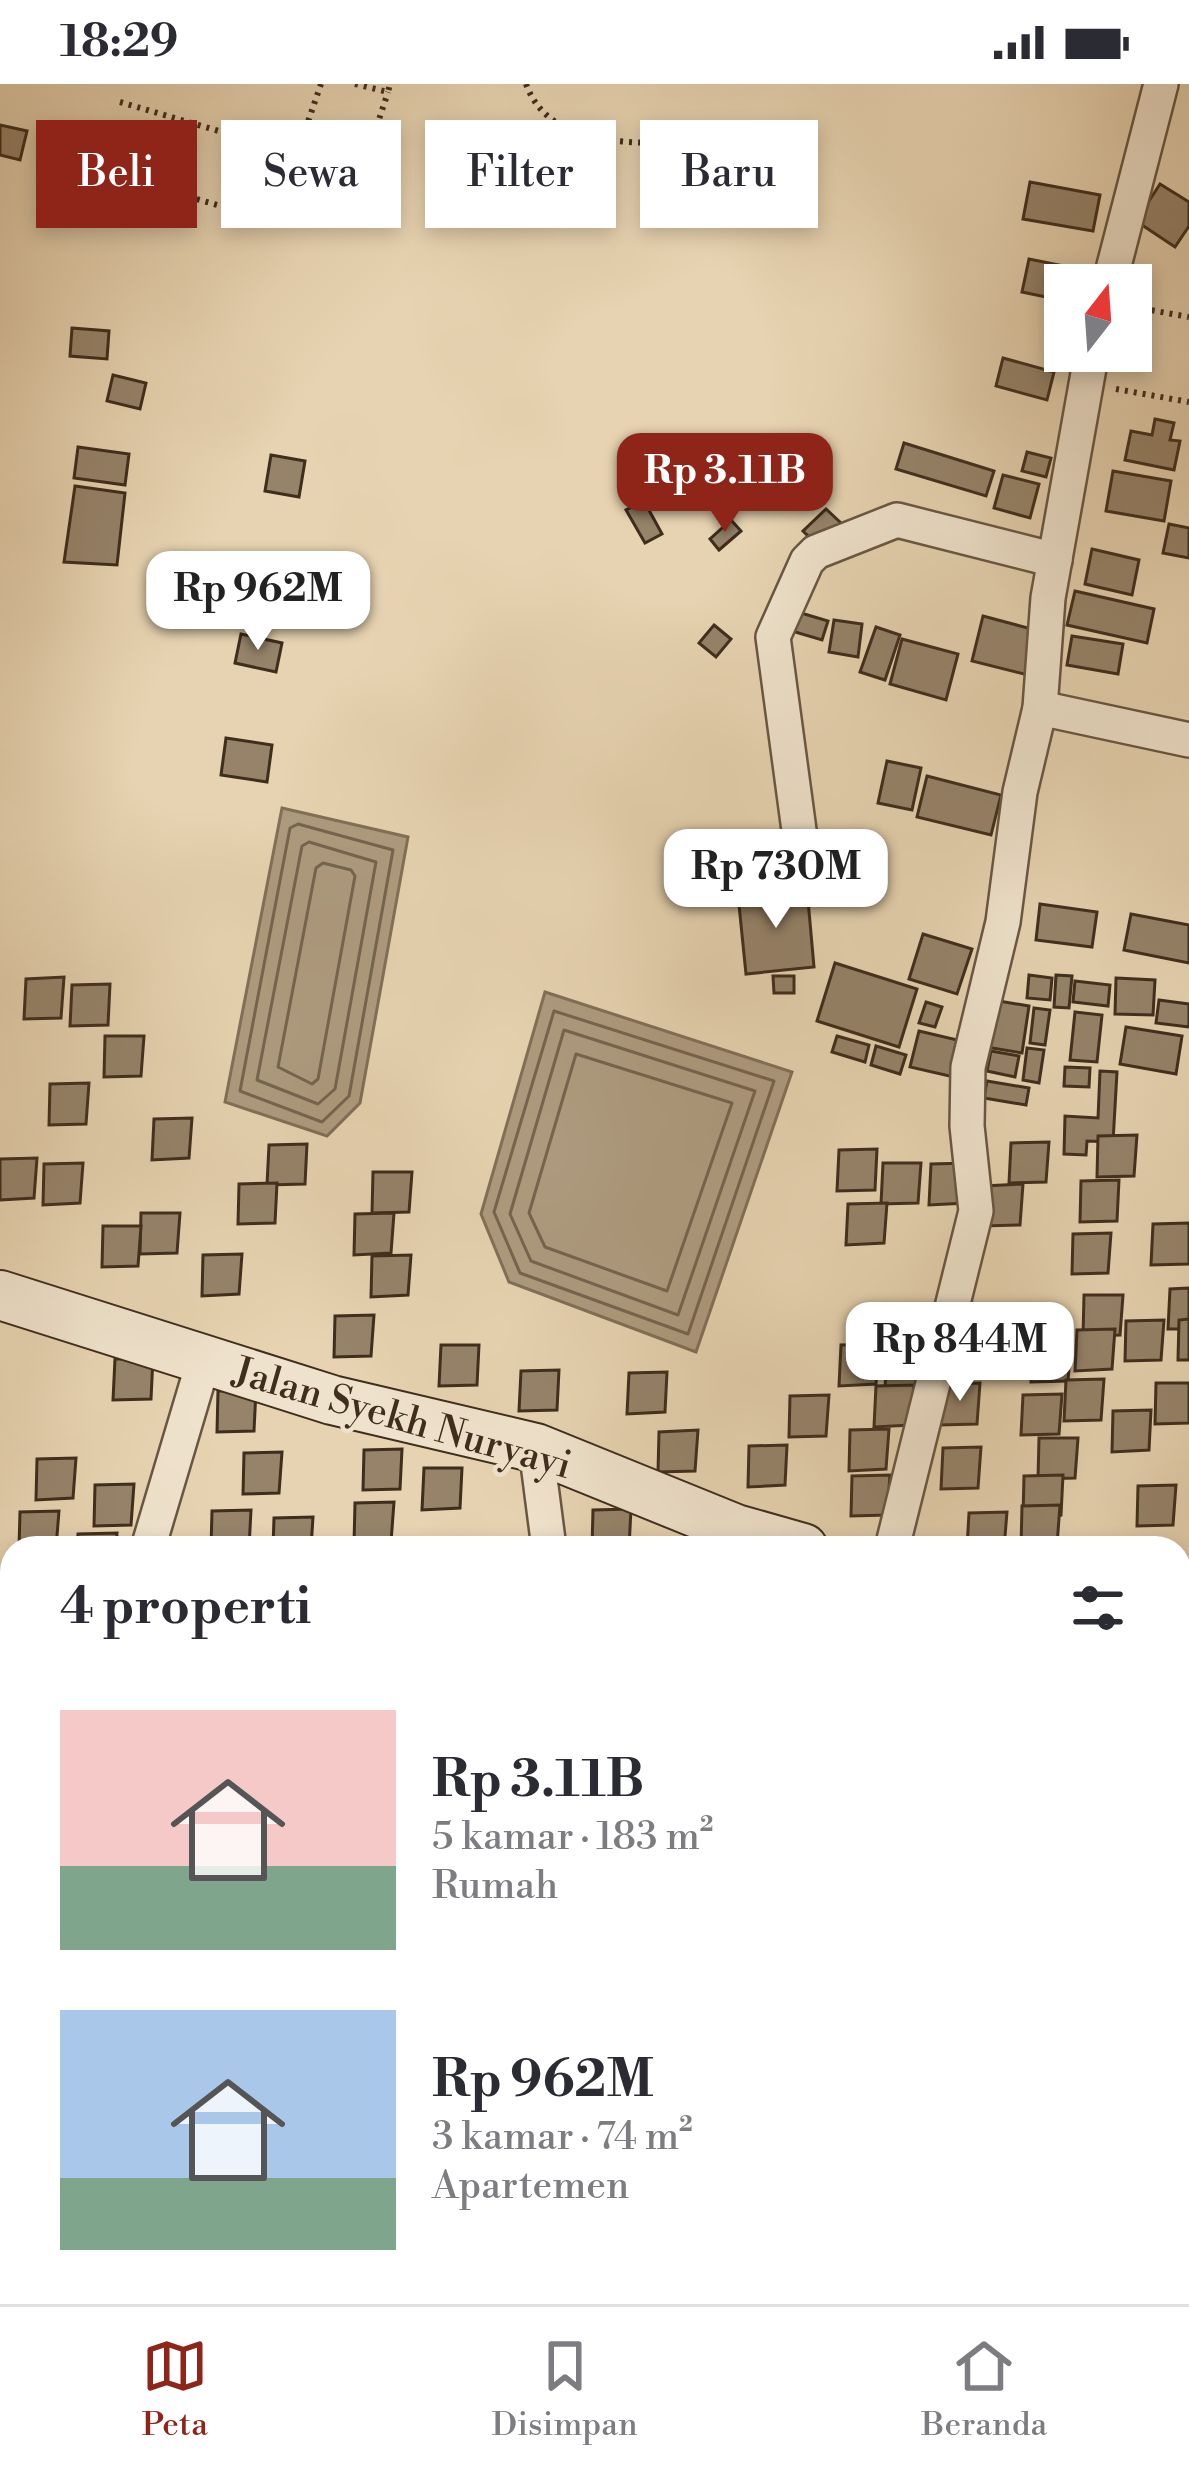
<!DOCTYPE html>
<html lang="id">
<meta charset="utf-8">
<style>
:root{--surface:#fff;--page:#f7f7f7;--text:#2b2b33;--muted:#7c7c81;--line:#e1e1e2;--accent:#8f2418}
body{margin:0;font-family:"Libre Bodoni",serif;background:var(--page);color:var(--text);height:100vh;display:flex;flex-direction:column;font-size:45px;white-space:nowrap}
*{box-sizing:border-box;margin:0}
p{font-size:39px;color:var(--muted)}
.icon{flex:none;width:66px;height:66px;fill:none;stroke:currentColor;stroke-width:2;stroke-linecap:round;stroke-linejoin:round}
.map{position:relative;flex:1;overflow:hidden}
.panel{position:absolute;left:0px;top:1452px;width:1191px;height:768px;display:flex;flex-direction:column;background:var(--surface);border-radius:36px 36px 0 0;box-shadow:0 6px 18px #0003}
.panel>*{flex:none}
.top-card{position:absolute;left:36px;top:36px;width:1119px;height:108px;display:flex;gap:24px}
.needle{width:78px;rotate:17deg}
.fabs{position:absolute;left:1044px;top:180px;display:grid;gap:24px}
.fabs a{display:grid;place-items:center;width:108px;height:108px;border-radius:0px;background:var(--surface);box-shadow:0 6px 18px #0003;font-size:60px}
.price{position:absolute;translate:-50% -102px;padding:0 27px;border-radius:24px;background:#fff;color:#222;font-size:39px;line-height:78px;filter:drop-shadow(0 3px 6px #0008)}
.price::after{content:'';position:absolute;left:50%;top:72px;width:36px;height:27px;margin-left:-18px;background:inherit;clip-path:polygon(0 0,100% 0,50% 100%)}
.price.selected{background:var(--accent);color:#fff}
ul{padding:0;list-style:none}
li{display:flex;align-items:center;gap:36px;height:300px;padding:0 60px}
li span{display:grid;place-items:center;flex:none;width:336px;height:240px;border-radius:0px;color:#555}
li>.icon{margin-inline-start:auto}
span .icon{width:144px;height:144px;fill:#fffc;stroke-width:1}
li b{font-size:51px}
h2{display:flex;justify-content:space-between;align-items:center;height:144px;padding:0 60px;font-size:51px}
.chip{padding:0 42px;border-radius:0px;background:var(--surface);box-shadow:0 6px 18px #0003;font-size:42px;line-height:108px}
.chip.selected{background:var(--accent);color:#fff}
.status{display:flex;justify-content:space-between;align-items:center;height:84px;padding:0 60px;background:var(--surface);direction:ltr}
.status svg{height:33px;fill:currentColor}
.menu{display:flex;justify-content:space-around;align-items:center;height:168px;border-top:3px solid var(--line);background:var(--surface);font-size:33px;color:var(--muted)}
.menu a{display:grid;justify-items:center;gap:6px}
.menu .selected{color:var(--accent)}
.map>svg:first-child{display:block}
</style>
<div class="status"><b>18:29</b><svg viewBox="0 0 49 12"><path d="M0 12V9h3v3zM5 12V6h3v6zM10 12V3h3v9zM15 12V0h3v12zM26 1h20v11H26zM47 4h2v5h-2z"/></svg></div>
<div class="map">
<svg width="1189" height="2220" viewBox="0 0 1189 2220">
<rect width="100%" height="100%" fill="#e7d3b1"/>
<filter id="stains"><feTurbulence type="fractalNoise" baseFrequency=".00167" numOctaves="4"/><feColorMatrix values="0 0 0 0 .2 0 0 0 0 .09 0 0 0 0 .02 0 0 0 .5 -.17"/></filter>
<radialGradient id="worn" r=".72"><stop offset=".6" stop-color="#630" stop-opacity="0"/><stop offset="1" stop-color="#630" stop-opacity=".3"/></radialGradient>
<!-- water -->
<g fill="#ae9b7f" stroke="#826f58" stroke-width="3">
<polygon points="282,724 408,753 360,1019 327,1052 225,1018"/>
<polygon points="545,908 792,988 696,1268 509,1198 481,1130"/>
</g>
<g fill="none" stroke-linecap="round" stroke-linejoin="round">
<!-- shore -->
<g stroke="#76644e" stroke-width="3">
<polygon points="298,740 393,766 349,1012 322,1038 240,1007 290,744"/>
<polygon points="309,758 376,778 335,1005 318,1020 257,996 302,762"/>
<polygon points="323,779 351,786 355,792 318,995 312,1000 278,983 316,784"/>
<polygon points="554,927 774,997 688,1250 520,1189 494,1128"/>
<polygon points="564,946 755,1007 678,1231 531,1177 510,1130"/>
<polygon points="576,970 732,1019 667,1207 545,1163 529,1129"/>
</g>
</g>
<!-- building -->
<g fill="#96836a" stroke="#3f2d1d" stroke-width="3">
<polygon points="0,41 27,47 20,76 0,71"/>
<polygon points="1030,98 1100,111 1093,147 1023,135"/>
<polygon points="1160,100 1189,118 1189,142 1175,163 1136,137"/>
<polygon points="1029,175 1093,188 1090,201 1065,201 1065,217 1022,208"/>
<polygon points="72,244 109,247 107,275 70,272"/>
<polygon points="1003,274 1054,288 1047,316 996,302"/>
<polygon points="113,291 146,299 140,325 107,317"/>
<polygon points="1155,335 1174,339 1170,356 1180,357 1174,386 1125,376 1131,347 1152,351"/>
<polygon points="904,359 994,387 986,412 896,385"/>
<polygon points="78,363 129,370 125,401 74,394"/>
<polygon points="1027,368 1051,374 1046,393 1022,387"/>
<polygon points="271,371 305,377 299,413 265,407"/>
<polygon points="1113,387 1171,397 1164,437 1106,427"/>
<polygon points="1003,391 1039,400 1030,434 994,424"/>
<polygon points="75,402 125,409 117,481 64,478"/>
<polygon points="644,417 662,450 645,459 626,426"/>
<polygon points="826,425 841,439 818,462 803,447"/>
<polygon points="731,436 741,447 719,466 710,455"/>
<polygon points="1169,440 1189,444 1189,474 1163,469"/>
<polygon points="1092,465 1139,476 1132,511 1085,500"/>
<polygon points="1075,507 1154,525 1147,559 1067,541"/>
<polygon points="791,526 828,537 822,556 785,545"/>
<polygon points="983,532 1039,547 1028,591 972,577"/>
<polygon points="834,536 862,540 858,573 829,568"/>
<polygon points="714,541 731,555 716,573 699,559"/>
<polygon points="876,543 900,551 885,596 860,588"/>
<polygon points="241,550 282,559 276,588 235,579"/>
<polygon points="1072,552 1123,560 1118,590 1067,581"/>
<polygon points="902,555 958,570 946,616 890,600"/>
<polygon points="226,654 272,661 267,698 221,691"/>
<polygon points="887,677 921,684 912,726 878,719"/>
<polygon points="927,692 1001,711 991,751 917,733"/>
<polygon points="807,805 814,883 746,890 738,811"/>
<polygon points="1040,820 1097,828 1092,863 1036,856"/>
<polygon points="1131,830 1189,841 1189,879 1124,866"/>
<polygon points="923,850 972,865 957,910 909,895"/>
<polygon points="835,879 917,905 899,963 817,937"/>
<polygon points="1029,891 1052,894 1050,916 1027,914"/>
<polygon points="1056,891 1072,892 1069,924 1054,923"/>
<polygon points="773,892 794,892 794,909 774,909"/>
<polygon points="64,893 61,934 24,935 26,895"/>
<polygon points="1116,894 1155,896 1153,931 1115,930"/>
<polygon points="1075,897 1110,901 1108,922 1073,918"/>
<polygon points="110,900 108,941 70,942 72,901"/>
<polygon points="987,915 1029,922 1022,969 980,962"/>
<polygon points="1159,916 1189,920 1189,943 1156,939"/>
<polygon points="926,918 942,923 935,943 919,939"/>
<polygon points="1034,924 1050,926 1045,961 1030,959"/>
<polygon points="1075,928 1102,931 1097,978 1070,976"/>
<polygon points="1126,943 1182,952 1176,990 1120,980"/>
<polygon points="919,947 966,958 958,994 910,983"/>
<polygon points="105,952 144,952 141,992 104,993"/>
<polygon points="837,952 869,961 865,978 832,968"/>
<polygon points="876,962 906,971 900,990 871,981"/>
<polygon points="1027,964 1044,966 1039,999 1023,996"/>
<polygon points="991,967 1019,972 1015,993 987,987"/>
<polygon points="1065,983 1090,984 1089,1003 1064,1002"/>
<polygon points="1100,987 1117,988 1113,1058 1087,1057 1086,1071 1064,1070 1065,1032 1098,1034"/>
<polygon points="987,997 1029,1004 1026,1021 984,1014"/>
<polygon points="89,999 86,1040 49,1041 50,1000"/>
<polygon points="192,1034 189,1074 152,1076 154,1035"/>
<polygon points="1137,1051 1134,1092 1097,1093 1098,1052"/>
<polygon points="1049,1058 1046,1098 1009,1099 1011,1059"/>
<polygon points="307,1060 305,1100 267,1101 269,1061"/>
<polygon points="877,1065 875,1106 837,1107 839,1066"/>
<polygon points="37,1074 34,1114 0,1116 0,1075"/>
<polygon points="83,1079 80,1119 43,1121 44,1080"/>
<polygon points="883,1079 921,1079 918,1119 881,1120"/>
<polygon points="969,1079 967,1119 929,1121 931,1080"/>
<polygon points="373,1088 412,1088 409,1128 372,1129"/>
<polygon points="1119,1096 1117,1137 1080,1138 1081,1097"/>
<polygon points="277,1099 275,1139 238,1140 239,1100"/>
<polygon points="1023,1100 1020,1141 983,1142 984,1102"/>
<polygon points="887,1119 884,1159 846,1161 848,1120"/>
<polygon points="141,1129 180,1129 177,1169 140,1170"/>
<polygon points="394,1129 391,1169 354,1171 355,1130"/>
<polygon points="1189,1139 1189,1180 1151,1181 1153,1140"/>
<polygon points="103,1142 141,1142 138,1182 102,1183"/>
<polygon points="1111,1149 1108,1189 1072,1190 1073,1150"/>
<polygon points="242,1170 239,1210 202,1212 203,1171"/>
<polygon points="411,1171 408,1211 371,1213 372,1172"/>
<polygon points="1189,1204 1189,1245 1168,1245 1170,1205"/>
<polygon points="1084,1211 1123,1211 1120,1251 1083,1252"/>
<polygon points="374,1231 371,1272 334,1273 335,1232"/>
<polygon points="1189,1235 1189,1276 1178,1276 1179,1236"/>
<polygon points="1164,1236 1161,1276 1125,1277 1126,1237"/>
<polygon points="1015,1241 1013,1281 976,1283 977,1242"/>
<polygon points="1115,1245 1112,1285 1075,1287 1077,1246"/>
<polygon points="1071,1256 1068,1297 1031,1298 1033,1257"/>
<polygon points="879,1260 876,1300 839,1302 841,1261"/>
<polygon points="441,1261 479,1261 477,1301 439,1302"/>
<polygon points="886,1271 924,1271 922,1311 885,1312"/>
<polygon points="153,1274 151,1315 113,1316 115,1275"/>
<polygon points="559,1286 557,1326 519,1327 521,1287"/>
<polygon points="667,1288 665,1328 627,1330 629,1289"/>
<polygon points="1104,1295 1101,1336 1064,1337 1066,1296"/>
<polygon points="980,1299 977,1340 940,1341 941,1300"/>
<polygon points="1156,1299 1189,1299 1189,1339 1155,1340"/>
<polygon points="914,1301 911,1341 874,1343 876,1302"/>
<polygon points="256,1306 254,1347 217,1348 218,1307"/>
<polygon points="1062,1310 1059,1350 1021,1351 1023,1311"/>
<polygon points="829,1311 826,1352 789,1353 790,1312"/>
<polygon points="1151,1326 1149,1366 1112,1368 1113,1327"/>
<polygon points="889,1345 886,1385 849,1387 850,1346"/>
<polygon points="698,1346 695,1387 658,1388 659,1348"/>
<polygon points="1039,1354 1078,1354 1075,1394 1038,1395"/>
<polygon points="787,1361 785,1401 748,1403 749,1362"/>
<polygon points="981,1363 978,1404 941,1405 943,1364"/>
<polygon points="402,1365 400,1405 363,1406 364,1366"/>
<polygon points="282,1368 279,1409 243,1410 244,1369"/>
<polygon points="76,1374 73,1414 36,1416 37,1375"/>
<polygon points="424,1384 462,1384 460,1424 422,1426"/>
<polygon points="890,1391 887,1431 851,1432 852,1392"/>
<polygon points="1063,1391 1061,1431 1023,1433 1024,1392"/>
<polygon points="134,1400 131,1441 94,1442 95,1401"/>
<polygon points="1176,1401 1173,1441 1137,1442 1138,1402"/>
<polygon points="394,1418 391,1458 354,1460 355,1419"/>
<polygon points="1060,1421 1057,1461 1021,1463 1022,1422"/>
<polygon points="631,1425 629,1464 592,1464 593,1426"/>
<polygon points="251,1426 249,1464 211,1464 212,1427"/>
<polygon points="59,1427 56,1464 19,1464 20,1428"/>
<polygon points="1007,1428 1004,1464 967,1464 969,1429"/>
<polygon points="313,1433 311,1464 273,1464 274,1434"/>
<polygon points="117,1449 116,1464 77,1464 78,1450"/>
<polygon points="1189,1495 1189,1536 1179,1536 1179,1496"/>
<polygon points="12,1772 12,1813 0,1813 0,1773"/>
<polygon points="1189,1810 1189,1851 1179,1851 1179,1811"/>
<polygon points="12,2114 12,2155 0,2155 2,2115"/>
<polygon points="295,2208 333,2208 332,2220 295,2220"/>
<polygon points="841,2208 886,2208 887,2220 842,2220"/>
<polygon points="1113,2208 1151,2208 1150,2220 1112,2220"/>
</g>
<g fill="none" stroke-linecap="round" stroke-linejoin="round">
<!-- minor casing -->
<g stroke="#695642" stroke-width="38">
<g id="minor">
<polyline points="1109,201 1161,0"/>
<polyline points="1040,624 1189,656"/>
<polyline points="803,776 773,553 807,477 816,468 897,436 1055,476"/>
<polyline points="536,1364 549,1464"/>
<polyline points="148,1464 204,1276"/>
<polyline points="892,1464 976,1127 967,1042 968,983 1003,838 1020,708 1040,624 1048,514 1092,267"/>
<polyline points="0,1681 12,1660"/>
<polyline points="559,2208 560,2220"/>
</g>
</g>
<!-- secondary casing -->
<g stroke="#3f2d1d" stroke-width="52">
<g id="secondary">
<polyline points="0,1211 332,1316 536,1364 736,1445 803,1464"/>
<polyline points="1179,1581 1189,1585"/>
</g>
</g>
<!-- path -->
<g stroke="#3f2d1d" stroke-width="6" stroke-dasharray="3 6" stroke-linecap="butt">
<polyline points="321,0 279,122 300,137 347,133 388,8"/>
<polyline points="355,0 388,8 390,0"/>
<path d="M526,0C552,73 656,57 718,58"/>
<polyline points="120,18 297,70"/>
<polyline points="100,81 166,97 168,107 242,128 279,122"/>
<polyline points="1134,223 1189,233"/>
<polyline points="1116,305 1189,318"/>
</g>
<!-- minor -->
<use href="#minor" stroke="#efe2cc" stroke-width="33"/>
<!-- secondary -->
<use href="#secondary" stroke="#efe2cc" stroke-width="48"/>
</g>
<g text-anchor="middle" stroke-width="9" stroke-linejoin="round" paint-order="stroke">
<!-- street labels -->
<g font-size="39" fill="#3f2d1d" stroke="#efe2cc">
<text transform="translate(403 1333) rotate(16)" y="14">Jalan Syekh Nuryayi</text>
</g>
</g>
<rect width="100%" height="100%" filter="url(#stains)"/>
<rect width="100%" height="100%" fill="url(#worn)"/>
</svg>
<div class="fabs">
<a><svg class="needle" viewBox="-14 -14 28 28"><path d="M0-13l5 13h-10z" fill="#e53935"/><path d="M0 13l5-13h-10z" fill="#7c7c81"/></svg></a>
</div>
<b class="price selected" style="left:725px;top:451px">Rp 3.11B</b>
<b class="price" style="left:258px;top:569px">Rp 962M</b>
<b class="price" style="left:776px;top:847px">Rp 730M</b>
<b class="price" style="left:960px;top:1320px">Rp 844M</b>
<div class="top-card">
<a class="chip selected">Beli</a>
<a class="chip">Sewa</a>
<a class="chip">Filter</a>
<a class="chip">Baru</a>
</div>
<section class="panel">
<h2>4 properti<svg class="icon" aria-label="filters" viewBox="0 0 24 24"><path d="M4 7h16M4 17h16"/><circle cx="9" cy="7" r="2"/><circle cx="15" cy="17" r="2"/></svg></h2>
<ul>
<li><span style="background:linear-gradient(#f6c9c9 65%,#7fa58c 0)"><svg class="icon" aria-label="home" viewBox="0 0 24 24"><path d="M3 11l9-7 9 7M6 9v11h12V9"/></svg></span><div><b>Rp 3.11B</b><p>5 kamar · 183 m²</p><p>Rumah</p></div></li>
<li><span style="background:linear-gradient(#a9c7e8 70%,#7fa58c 0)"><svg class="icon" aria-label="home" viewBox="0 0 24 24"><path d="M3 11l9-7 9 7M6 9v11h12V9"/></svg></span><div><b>Rp 962M</b><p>3 kamar · 74 m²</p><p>Apartemen</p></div></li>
</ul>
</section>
</div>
<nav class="menu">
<a class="selected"><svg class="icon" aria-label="map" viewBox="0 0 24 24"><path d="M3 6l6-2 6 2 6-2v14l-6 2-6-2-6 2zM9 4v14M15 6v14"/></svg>Peta</a>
<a><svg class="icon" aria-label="saved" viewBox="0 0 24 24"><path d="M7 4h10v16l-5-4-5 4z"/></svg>Disimpan</a>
<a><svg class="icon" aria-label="home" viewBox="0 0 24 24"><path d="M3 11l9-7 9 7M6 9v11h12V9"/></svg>Beranda</a>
</nav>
